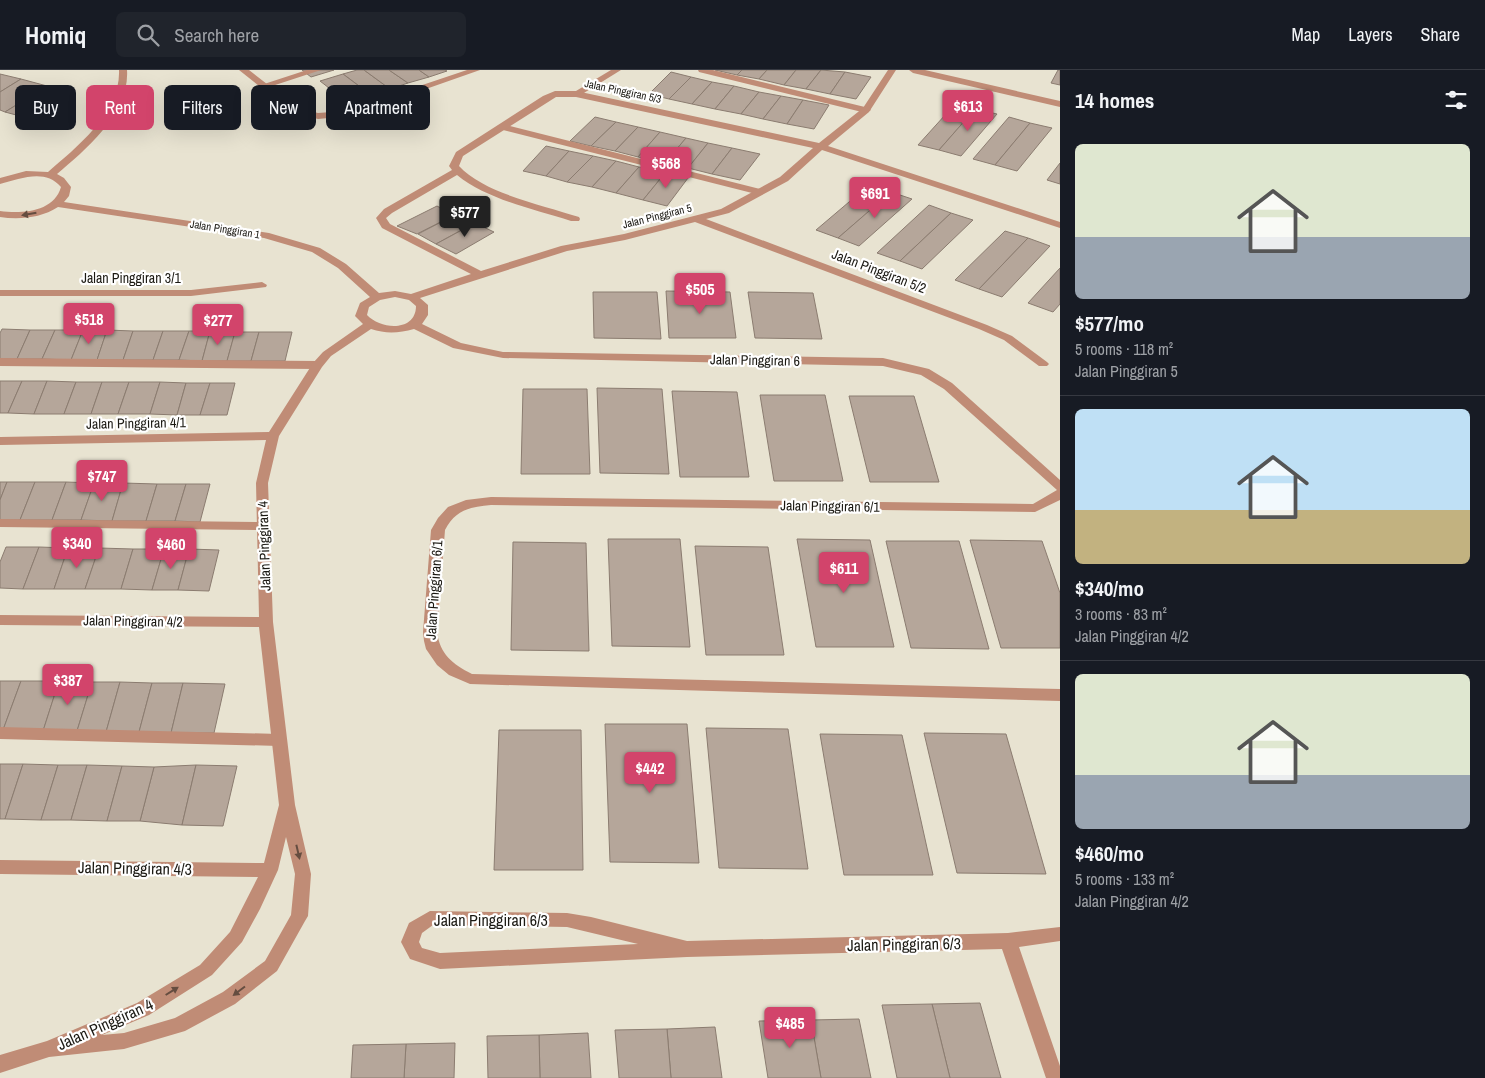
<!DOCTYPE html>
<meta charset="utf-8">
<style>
:root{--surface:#171b24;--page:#20242c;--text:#f1f3f6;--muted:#9ea1a6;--line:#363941;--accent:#d2446b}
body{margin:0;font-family:"Archivo Narrow",sans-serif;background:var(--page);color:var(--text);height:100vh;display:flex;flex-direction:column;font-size:19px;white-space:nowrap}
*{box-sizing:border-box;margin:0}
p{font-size:16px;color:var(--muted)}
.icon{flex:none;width:28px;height:28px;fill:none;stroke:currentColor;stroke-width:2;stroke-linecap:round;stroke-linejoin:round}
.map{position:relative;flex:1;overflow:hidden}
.sheet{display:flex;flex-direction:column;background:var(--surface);width:425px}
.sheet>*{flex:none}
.guide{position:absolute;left:15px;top:15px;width:475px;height:45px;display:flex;gap:10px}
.price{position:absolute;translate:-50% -42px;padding:0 11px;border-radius:5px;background:var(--accent);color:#fff;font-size:16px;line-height:32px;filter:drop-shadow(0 1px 2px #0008)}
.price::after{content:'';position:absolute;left:50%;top:30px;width:15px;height:11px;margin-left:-8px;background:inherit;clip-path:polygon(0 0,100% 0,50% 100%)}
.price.active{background:#222;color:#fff}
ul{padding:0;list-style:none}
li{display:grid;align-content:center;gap:10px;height:265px;padding:0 15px}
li+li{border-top:1px solid var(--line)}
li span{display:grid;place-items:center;height:155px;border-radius:8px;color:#555}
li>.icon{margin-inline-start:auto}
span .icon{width:90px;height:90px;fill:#fffc;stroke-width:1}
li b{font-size:21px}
h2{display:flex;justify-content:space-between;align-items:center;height:60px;padding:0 15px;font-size:21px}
.chip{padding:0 18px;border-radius:8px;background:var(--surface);box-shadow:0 5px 20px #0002;font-size:18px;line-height:45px}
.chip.active{background:var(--accent);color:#fff}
header{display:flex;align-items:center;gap:30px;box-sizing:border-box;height:70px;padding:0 25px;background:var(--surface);border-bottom:1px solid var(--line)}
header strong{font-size:24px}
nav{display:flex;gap:28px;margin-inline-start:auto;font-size:18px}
.search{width:350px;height:45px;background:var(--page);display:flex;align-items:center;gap:12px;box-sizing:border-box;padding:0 18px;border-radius:8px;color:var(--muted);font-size:19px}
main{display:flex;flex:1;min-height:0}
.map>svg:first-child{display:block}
</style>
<header>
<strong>Homiq</strong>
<div class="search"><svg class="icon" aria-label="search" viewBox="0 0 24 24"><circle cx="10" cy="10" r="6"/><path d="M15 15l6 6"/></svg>Search here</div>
<nav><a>Map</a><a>Layers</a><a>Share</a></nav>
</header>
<main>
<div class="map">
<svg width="1060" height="1008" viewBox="0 0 1060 1008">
<rect width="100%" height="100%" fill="#e8e3d1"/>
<!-- building -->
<g fill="#b5a69a" stroke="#8b7c70">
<polygon points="302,0 334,0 311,7"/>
<polygon points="357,0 364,0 390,19 371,25 343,4"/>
<polygon points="364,0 389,0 408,13 390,19"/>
<polygon points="389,0 419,0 429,7 408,13"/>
<polygon points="419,0 445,0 447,1 429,7"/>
<polygon points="715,0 742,0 737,5"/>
<polygon points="742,0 767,0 759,9 737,5"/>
<polygon points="767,0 796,0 784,15 759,9"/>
<polygon points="796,0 821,0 806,19 784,15"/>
<polygon points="821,0 845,2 830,24 806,19"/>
<polygon points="1058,0 1060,0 1060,15 1051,13"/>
<polygon points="671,2 691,7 669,29 649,24"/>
<polygon points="845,2 871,7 856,29 830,24"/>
<polygon points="0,4 21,9 0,22"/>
<polygon points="343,4 371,25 347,32 320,11"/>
<polygon points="691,7 712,12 692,34 669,29"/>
<polygon points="21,9 47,16 5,42 0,40 0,22"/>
<polygon points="712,12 734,16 715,39 692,34"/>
<polygon points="47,16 72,23 31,49 5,42"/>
<polygon points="734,16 759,22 741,44 715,39"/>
<polygon points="759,22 781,26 763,49 741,44"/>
<polygon points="781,26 803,30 787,54 763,49"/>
<polygon points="803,30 829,35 814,59 787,54"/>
<polygon points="955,34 975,39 939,80 918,75"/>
<polygon points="975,39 997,44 961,86 939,80"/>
<polygon points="595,47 616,52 591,76 570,71"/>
<polygon points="1009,47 1030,53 995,95 973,89"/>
<polygon points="616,52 638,57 615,81 591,76"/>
<polygon points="1030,53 1052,58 1017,101 995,95"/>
<polygon points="638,57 660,62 638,87 615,81"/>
<polygon points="660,62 686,68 665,93 638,87"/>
<polygon points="686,68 708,73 688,98 665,93"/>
<polygon points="708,73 732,78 712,104 688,98"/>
<polygon points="546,76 569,81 546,106 523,101"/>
<polygon points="732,78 760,84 740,110 712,104"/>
<polygon points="569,81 593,86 567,112 546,106"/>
<polygon points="593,86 616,91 592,117 567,112"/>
<polygon points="616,91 639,97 616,123 592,117"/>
<polygon points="1060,93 1060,114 1047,110"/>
<polygon points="639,97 665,103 643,130 616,123"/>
<polygon points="665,103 688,108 667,136 643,130"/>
<polygon points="869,115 891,122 838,168 816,160"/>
<polygon points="891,122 912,129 859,176 838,168"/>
<polygon points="929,135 951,143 900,191 877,183"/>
<polygon points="437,136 454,145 417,164 397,156"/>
<polygon points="951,143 973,150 922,199 900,191"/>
<polygon points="455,145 474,153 436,174 418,164"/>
<polygon points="475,153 494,162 456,184 436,174"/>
<polygon points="1005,161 1028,168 979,219 955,210"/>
<polygon points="1028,168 1050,176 1002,227 979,219"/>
<polygon points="1060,198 1060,234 1053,242 1028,233"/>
<polygon points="666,221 730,222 736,268 669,268"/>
<polygon points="593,222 657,222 661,269 594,268"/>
<polygon points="748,222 813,223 822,269 755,268"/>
<polygon points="2,259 30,260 17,289 0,289 0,263"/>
<polygon points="30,260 55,260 42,289 17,289"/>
<polygon points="55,260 83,260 71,290 42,289"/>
<polygon points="83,260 107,260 97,290 71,290"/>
<polygon points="107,260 133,261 123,290 97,290"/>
<polygon points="133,261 163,261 153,290 123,290"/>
<polygon points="163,261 189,261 179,290 153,290"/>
<polygon points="189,261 210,261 202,291 179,290"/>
<polygon points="210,261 235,262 227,291 202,291"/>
<polygon points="235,262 259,262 251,291 227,291"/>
<polygon points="259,262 292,262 285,291 251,291"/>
<polygon points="0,311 22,311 8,343 0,343"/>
<polygon points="22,311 47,311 34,344 8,343"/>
<polygon points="47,311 76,312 64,344 34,344"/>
<polygon points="76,312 102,312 91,344 64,344"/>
<polygon points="102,312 129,312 118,344 91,344"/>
<polygon points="129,312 160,312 150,344 118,344"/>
<polygon points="160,312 186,313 177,345 150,344"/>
<polygon points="186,313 210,313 200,345 177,345"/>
<polygon points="210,313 235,313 227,345 200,345"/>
<polygon points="597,318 662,319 669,404 600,403"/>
<polygon points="523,319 587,319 590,404 521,404"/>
<polygon points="672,321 737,322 749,407 680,407"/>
<polygon points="760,325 825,325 843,411 774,411"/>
<polygon points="849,326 914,326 939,412 870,412"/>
<polygon points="0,412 7,412 0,430"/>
<polygon points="7,412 35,412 20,450 0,450 0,430"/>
<polygon points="35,412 66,412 52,450 20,450"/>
<polygon points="66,412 94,413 81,450 52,450"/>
<polygon points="94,413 123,413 112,451 81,450"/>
<polygon points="123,413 157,414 146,451 112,451"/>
<polygon points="157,414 186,414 175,451 146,451"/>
<polygon points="186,414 210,414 200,452 175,451"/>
<polygon points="608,469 680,469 690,577 612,576"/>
<polygon points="797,469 870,470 894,577 816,577"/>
<polygon points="970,470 1042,471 1060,523 1060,578 1001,578"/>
<polygon points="886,471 959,471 989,579 911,578"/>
<polygon points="513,472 586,473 589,581 511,580"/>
<polygon points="695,476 768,477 784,585 706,585"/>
<polygon points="6,477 39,477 23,519 0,518 0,492"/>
<polygon points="39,477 68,478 54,519 23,519"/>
<polygon points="68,478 99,478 85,519 54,519"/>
<polygon points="99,478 133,479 121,519 85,519"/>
<polygon points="133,479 164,479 152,520 121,519"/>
<polygon points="164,479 189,479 178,520 152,520"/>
<polygon points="189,479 219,480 209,521 178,520"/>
<polygon points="0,611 21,611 3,660 0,660"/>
<polygon points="21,611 59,611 43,661 3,660"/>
<polygon points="59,611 92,612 77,661 43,661"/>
<polygon points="92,612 120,612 106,662 77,661"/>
<polygon points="120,612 152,613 139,662 106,662"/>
<polygon points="152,613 183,613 171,663 139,662"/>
<polygon points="183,613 225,614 214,663 171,663"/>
<polygon points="605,654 687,654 699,793 610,792"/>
<polygon points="706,658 788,659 808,799 719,798"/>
<polygon points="499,660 581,660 583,800 494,800"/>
<polygon points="924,663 1006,664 1046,804 957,803"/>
<polygon points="820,664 902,665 933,805 844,805"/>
<polygon points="0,694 23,694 5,749 0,749"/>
<polygon points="23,694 58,695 41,750 5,749"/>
<polygon points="58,695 87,695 71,750 41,750"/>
<polygon points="87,695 122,696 107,751 71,750"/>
<polygon points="196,695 182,755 140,751 154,697"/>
<polygon points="196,695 237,696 223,756 182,755"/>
<polygon points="122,696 154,697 140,751 107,751"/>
<polygon points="980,933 1001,1008 950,1008 932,934"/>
<polygon points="932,934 950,1008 897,1008 882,935"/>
<polygon points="859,949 871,1008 821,1008 811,950"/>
<polygon points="811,950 821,1008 768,1008 759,951"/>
<polygon points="715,957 722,1008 671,1008 667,959"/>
<polygon points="667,959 671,1008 619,1008 615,960"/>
<polygon points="588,963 591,1008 540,1008 539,965"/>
<polygon points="539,965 540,1008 488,1008 487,966"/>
<polygon points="455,973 454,1008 404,1008 406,974"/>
<polygon points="406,974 404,1008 351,1008 353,975"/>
</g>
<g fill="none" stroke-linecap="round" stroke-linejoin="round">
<!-- service -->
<g fill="#c08c76" fill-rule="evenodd">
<polygon points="307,0 321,0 266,18 263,19 258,16"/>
<polygon points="611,0 621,0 579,26 576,27 571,24"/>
<polygon points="698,0 713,0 869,38 871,40 866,43 699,2"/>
<polygon points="502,54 764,120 765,122 760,125 499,59 497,57"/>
<polygon points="0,288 317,291 323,295 317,299 0,296"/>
<polygon points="0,449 263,452 268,453 270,456 268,459 263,460 0,457"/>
<polygon points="0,657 279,664 284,666 287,670 284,674 279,676 0,669"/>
</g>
<!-- minor -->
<g fill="#c08c76" fill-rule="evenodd">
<path d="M119,0H127C130,42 86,80 57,104L64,108L71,117L69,126L64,132L269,163L320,178L346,194L379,223L395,221L411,224L471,204L382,158L376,148L384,139L452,100L449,96L456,82L543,26L555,21H576L819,73L863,38L888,0H896L869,42L828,76L1060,152V158L822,80L788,111L729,143L706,149L987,255L1012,266L1047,292L1049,294L1047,296H1039L1004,270L979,259L695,152L625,170L567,181L420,228L428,235V245L422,254L461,273L503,282L883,288L929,299L952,313L1060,410V430L1035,442L491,435C470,437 455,440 445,460L437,562C440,584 452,594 472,604L1060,619V631L470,614L449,605L437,595L426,579L424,571L423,562L431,460L438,448L448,437L466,430L491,427L1033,434L1057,420L944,319L921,305L883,296L503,288L453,278L414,259C399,263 386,264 371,259L331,286L322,297L279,366L268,413L273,552L295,735L311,804L308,846L305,851L277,901L235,934L185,961L124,979L49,987L0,1003V985L47,971L137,933L200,895L230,862L258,807L0,804V790L264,793L279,735L259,557L0,555V545L259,547L256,413L266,370L0,375V367L269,362L313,293L323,282L363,254L355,246L360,233L370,227L338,198L312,182L264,168L58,137C41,148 19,150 0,147V141C22,144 54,142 61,117C45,98 20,109 0,114V108L26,101L48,102C77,77 121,42 119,0ZM556,27H576L813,78L780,107L721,139L624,164L561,176L481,201L390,154L386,148L392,143L457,105C488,130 534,139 571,151H579L580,149L579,147C543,135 485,124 459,96L463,86ZM395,227L409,230L416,236C416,262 381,260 367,245L369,237L380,230ZM286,767L295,804L291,845L265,891L223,922L175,948L124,963L102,965L149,945L212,905L242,872L260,839L278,800Z"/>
<polygon points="239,0 249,0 298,38 318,43 345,41 467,0 480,0 349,46 318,49 292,42"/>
<polygon points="909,0 925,0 1060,31 1060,37 913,3"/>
<polygon points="262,212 267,215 266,217 191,226 0,226 0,220 191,220"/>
<path d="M430,841L567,843L591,847L687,871L1008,863L1060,857V871L1019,877L1060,996V1008H1046L1002,879L687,887L440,899L410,889L401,872L409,853ZM433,855L567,857L638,874L440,883L422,878L419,872L422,863Z"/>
</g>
</g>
<!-- one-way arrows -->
<defs><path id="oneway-solid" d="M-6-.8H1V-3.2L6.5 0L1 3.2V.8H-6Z" transform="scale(1.25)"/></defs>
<g fill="#654d40">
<use href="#oneway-solid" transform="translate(29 144) rotate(170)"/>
<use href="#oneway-solid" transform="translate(298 782) rotate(77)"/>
<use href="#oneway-solid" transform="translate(172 921) rotate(-32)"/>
<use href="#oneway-solid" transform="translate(239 921) rotate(143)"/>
</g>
<g text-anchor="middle" stroke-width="4.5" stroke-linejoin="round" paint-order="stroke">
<!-- far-street labels -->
<g font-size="11" fill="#1b1913" stroke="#fff">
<text transform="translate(623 21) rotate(12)" y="4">Jalan Pinggiran 5/3</text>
<text transform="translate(657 146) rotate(-14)" y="4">Jalan Pinggiran 5</text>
<text transform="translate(225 159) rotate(9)" y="4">Jalan Pinggiran 1</text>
</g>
<!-- street labels -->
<g font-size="14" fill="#1b1913" stroke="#fff">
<text transform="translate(879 201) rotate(21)" y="5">Jalan Pinggiran 5/2</text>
<text x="131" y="213">Jalan Pinggiran 3/1</text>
<text transform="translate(755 290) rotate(1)" y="5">Jalan Pinggiran 6</text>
<text transform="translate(136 353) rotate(-1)" y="5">Jalan Pinggiran 4/1</text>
<text transform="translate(830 436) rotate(1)" y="5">Jalan Pinggiran 6/1</text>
<text transform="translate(264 476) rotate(-92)" y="5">Jalan Pinggiran 4</text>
<text transform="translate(434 520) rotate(-86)" y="5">Jalan Pinggiran 6/1</text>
<text transform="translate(133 551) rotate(1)" y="5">Jalan Pinggiran 4/2</text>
</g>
<!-- near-street labels -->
<g font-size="16" fill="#1b1913" stroke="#fff">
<text transform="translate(135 798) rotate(1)" y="6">Jalan Pinggiran 4/3</text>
<text x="491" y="856">Jalan Pinggiran 6/3</text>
<text transform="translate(904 874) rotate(-1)" y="6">Jalan Pinggiran 6/3</text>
<text transform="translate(105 954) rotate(-24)" y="6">Jalan Pinggiran 4</text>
</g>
</g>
</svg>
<b class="price" style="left:968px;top:62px">$613</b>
<b class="price" style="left:666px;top:119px">$568</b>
<b class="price" style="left:875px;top:149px">$691</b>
<b class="price active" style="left:465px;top:168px">$577</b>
<b class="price" style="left:700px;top:245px">$505</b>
<b class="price" style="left:89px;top:275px">$518</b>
<b class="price" style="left:218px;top:276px">$277</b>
<b class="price" style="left:102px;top:432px">$747</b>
<b class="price" style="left:77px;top:499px">$340</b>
<b class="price" style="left:171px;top:500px">$460</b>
<b class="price" style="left:844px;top:524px">$611</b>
<b class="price" style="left:68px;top:636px">$387</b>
<b class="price" style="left:650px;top:724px">$442</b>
<b class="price" style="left:790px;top:979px">$485</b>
<div class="guide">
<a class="chip">Buy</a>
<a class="chip active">Rent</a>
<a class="chip">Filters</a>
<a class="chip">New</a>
<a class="chip">Apartment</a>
</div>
</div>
<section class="sheet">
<h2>14 homes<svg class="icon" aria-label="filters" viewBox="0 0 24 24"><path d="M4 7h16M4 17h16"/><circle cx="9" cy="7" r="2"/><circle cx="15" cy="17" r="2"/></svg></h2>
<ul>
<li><span style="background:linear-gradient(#dfe7d0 60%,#9aa5b1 0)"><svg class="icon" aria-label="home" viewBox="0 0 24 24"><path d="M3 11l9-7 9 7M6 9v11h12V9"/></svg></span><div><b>$577/mo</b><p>5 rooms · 118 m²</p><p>Jalan Pinggiran 5</p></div></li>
<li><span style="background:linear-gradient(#bfe0f5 65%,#c2b280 0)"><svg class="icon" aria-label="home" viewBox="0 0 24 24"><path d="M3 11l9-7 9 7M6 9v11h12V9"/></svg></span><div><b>$340/mo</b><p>3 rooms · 83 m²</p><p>Jalan Pinggiran 4/2</p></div></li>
<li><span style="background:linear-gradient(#dfe7d0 65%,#9aa5b1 0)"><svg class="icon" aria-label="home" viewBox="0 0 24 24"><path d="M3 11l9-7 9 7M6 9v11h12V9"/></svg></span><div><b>$460/mo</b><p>5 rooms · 133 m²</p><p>Jalan Pinggiran 4/2</p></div></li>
</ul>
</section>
</main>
